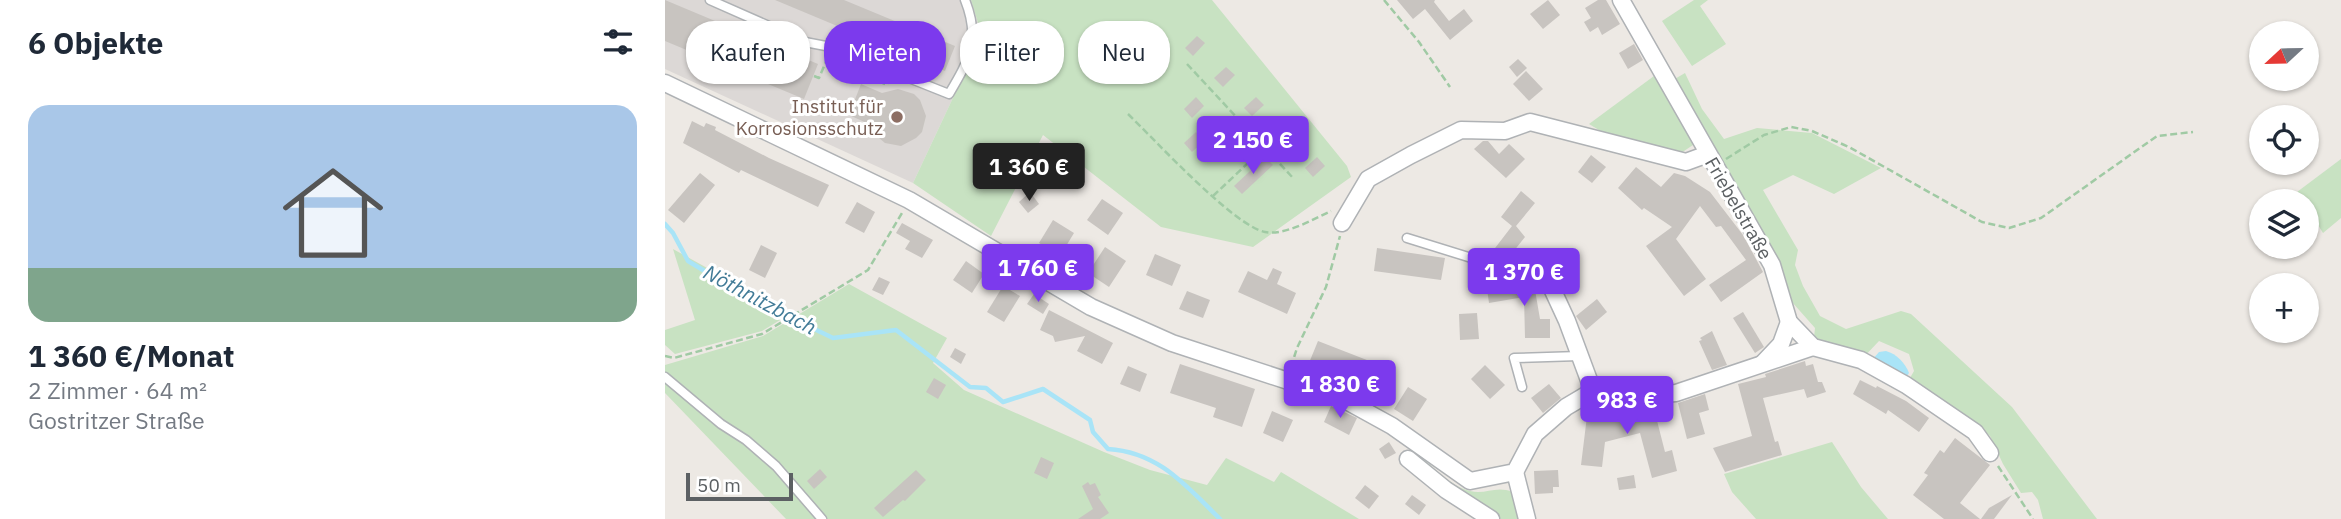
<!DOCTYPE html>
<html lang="de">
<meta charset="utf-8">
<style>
:root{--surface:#fff;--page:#f6f6f7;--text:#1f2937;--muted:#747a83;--line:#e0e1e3;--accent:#7c3aed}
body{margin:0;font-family:"IBM Plex Sans",sans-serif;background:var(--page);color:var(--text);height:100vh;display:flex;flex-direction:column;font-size:26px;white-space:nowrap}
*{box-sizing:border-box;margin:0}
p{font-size:23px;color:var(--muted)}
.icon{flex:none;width:38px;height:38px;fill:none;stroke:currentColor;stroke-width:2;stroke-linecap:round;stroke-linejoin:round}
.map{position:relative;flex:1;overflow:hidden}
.details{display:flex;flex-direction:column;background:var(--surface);width:665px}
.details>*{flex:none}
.hud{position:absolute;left:21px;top:21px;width:665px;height:63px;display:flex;gap:14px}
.needle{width:46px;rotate:248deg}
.fabs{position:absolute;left:1584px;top:21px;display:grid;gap:14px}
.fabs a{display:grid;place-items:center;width:70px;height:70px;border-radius:50%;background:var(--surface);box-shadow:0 2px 5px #0004;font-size:35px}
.scale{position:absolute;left:21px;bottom:18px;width:107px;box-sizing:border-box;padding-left:7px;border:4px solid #5c6063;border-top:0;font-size:19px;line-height:24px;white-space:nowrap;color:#5c6063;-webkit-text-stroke:5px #fff;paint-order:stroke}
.price{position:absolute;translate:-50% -60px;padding:0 16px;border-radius:7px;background:var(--accent);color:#fff;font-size:23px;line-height:46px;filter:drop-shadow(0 2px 4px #0008)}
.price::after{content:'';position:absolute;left:50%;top:42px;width:21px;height:16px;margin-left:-10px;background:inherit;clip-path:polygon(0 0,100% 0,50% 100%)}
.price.active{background:#222;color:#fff}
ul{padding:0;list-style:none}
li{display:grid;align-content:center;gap:14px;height:371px;padding:0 28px}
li+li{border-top:2px solid var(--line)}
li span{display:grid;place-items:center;height:217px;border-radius:21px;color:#555}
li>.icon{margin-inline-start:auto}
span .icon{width:126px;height:126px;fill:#fffc;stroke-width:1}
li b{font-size:30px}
h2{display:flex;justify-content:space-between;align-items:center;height:84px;padding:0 28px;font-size:30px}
.chip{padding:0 24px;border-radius:28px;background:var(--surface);box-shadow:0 2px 5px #0004;font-size:24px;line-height:63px}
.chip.active{background:var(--accent);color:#fff}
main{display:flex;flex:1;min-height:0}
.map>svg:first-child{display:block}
</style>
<main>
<section class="details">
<h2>6 Objekte<svg class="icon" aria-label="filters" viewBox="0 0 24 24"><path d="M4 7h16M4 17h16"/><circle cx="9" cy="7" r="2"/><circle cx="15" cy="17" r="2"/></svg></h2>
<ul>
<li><span style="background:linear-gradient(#a9c7e8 75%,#7fa58c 0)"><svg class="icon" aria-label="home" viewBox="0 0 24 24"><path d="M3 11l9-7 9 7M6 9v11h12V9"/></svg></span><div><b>1 360 €/Monat</b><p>2 Zimmer · 64 m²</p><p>Gostritzer Straße</p></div></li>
</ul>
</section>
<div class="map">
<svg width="1676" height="519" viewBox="0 0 1676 519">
<rect width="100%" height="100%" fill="#ede9e4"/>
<!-- industrial -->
<polygon fill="#dcd8d6" points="0,0 306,0 317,36 248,183 0,69"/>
<!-- green -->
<g fill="#c8e2c2">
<polygon points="306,0 547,0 682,166 686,177 588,247 496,227 378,135 326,236 248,183 317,36"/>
<polygon points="1029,0 1043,0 1035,6 1061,44 1027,66 997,21"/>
<polygon points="1020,73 1037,109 1059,139 1092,128 1147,133 1216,168 1169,194 1128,175 1098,190 1133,250 1130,265 1138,286 1155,316 1181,329 1236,311 1246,314 1347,407 1432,519 1378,519 1373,500 1367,492 1356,493 1338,464 1325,436 1315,427 1241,385 1249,371 1244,354 1214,341 1196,360 1148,347 1150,328 1127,302 1113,261 1008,80"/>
<polygon points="989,76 1026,133 1028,145 1016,153 957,144 924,124"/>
<polygon points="1676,159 1676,218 1658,233 1642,207 1642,201 1638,201 1632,192"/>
<polygon points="8,249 125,314 97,331 10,354 0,345 0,330 30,320"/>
<polygon points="184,284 282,338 268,363 299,390 439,452 485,470 542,485 561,458 609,482 616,472 694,519 121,519 0,393 0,365 98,336"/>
<polygon points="1167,442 1196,487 1223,519 1091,519 1067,492 1059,474"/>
<path d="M751,452C766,465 785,486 805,491C821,495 830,485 848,492L853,519H836L790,491L749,454Z"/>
</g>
<!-- water -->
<path fill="#a9e4f7" d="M1221,351C1232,354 1240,363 1244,373L1239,380L1208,359L1214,352Z"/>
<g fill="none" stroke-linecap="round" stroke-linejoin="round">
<!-- stream -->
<path stroke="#a9e4f7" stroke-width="4.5" d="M0,224L8,233L23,261L83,297L168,338L231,330L305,387L321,388L338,402L378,389L425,420L428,432L443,449C494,452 521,486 555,519"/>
</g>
<!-- building -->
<g fill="#c8c4c0">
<polygon points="0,0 153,64 139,99 0,41"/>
<polygon points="110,0 179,0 290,46 280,71"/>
<polygon points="732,0 770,0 769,2 784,21 799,9 808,21 785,40 760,9 748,19"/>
<polygon points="883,0 895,15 878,29 865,14"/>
<polygon points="933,0 941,0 955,24 937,35 933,27 925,32 919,22 926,18 920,8"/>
<polygon points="532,36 540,43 528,56 520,48"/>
<polygon points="969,44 978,60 963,69 954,53"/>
<polygon points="853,59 862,68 852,77 844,67"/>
<polygon points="561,67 570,75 558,87 549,78"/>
<polygon points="861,71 878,89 864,101 848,84"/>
<polygon points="196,84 217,93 233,89 249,94 255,100 261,116 257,132 251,138 236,146 220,143 207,132 204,124 184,115"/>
<polygon points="531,97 539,106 527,118 519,109"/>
<polygon points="591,97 599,105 587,116 579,108"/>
<polygon points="27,121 39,127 41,123 51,127 50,130 104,158 164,185 153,207 76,170 74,173 18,143"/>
<polygon points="622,126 631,136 618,147 610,137"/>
<polygon points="560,127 568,135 557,146 549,138"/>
<polygon points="531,132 539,141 527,152 519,143"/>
<polygon points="818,141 823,141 834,154 844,144 860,159 841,178 809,149"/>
<polygon points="926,155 941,167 927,183 913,172"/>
<polygon points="600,157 608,165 577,194 569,186"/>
<polygon points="652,157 660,166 648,177 640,168"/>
<polygon points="971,167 996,187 1009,173 1020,176 1045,192 1078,235 1098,272 1056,302 1044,285 1081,260 1056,226 1051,227 1035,206 1011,239 1041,279 1019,296 981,246 1007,227 979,208 977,210 953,188"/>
<polygon points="35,173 50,185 19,223 3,210"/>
<polygon points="856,191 870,203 851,226 860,237 848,252 850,254 841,262 827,252 847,226 836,217"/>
<polygon points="365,192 374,204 363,213 354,202"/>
<polygon points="437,199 458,213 443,235 422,220"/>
<polygon points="192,202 210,212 199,233 180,223"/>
<polygon points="388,220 409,233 395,256 374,243"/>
<polygon points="237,223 268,240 257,258 240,249 245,241 231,233"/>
<polygon points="96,245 112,253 100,278 84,270"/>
<polygon points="440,247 461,261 444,287 423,273"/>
<polygon points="712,248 780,258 776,280 709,271"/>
<polygon points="490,254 516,265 507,286 481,275"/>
<polygon points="301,261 319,274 307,293 288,280"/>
<polygon points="608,268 617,272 612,284 631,293 622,314 573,292 583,271 602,280"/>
<polygon points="214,277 225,282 218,295 207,290"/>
<polygon points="863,282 869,284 875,319 885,319 885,338 860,338 859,297 824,303 822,289"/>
<polygon points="338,286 355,296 339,322 322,312"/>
<polygon points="522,291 545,300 538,318 514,309"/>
<polygon points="369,294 384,304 378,314 362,304"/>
<polygon points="932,299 942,312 921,330 911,316"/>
<polygon points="384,310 448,343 437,364 412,351 420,336 390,342 388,336 375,330"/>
<polygon points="1078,312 1099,347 1090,353 1068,318"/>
<polygon points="812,313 814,339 795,340 794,314"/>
<polygon points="1047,331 1062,365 1047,370 1034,341 1037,340 1035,338"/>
<polygon points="653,341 725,369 714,394 644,363"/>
<polygon points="290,348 301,354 296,364 285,357"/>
<polygon points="1140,361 1141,366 1148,364 1153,382 1157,382 1161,392 1142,398 1139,389 1098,398 1110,442 1113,441 1117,455 1060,472 1048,448 1087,436 1073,384 1101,377 1100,374"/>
<polygon points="515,364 590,389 577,427 548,417 551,408 505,393"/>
<polygon points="820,365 840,385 825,399 806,379"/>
<polygon points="463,366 482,374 475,392 455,384"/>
<polygon points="269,378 281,385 273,399 261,392"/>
<polygon points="1195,380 1211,388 1212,386 1241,401 1264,418 1254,432 1223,410 1221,414 1188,394"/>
<polygon points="884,384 896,398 878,413 866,398"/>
<polygon points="743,387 762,399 748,421 729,409"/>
<polygon points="1040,394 1044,410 1034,413 1040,434 1022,439 1013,403"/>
<polygon points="963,404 988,405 1000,452 1007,450 1012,471 987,478 975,433 940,442 937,467 916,465 923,408 939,410"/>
<polygon points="666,406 692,418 684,435 659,422"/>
<polygon points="607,411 628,420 618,442 598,433"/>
<polygon points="1290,438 1325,465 1295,503 1315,519 1279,519 1248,495 1263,475 1259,473 1275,450 1279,453"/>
<polygon points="724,442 731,453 720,459 714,449"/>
<polygon points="376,457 389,463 382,479 369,473"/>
<polygon points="155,469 162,477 149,489 142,481"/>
<polygon points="251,470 261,480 240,501 238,500 218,517 209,508"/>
<polygon points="893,470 894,487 888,487 888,493 870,494 869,471"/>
<polygon points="969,475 971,488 954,490 952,478"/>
<polygon points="423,482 425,485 430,483 436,495 433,497 444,513 435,519 413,519 428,509 417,486"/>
<polygon points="700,485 714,496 704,509 690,498"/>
<polygon points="747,495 761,505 754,515 740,504"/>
<polygon points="1347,495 1329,519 1316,519 1324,508"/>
</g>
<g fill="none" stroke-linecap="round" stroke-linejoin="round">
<!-- service casing -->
<g stroke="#afb2b5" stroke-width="11">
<g id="service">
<path d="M45,0L140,42L166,47L284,94C304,60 316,40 300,0"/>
<polyline points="742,238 884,282"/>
<polyline points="0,377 56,424 81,440 111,466 157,519"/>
<polyline points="857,387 849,358 914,356"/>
</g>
</g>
<!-- minor casing -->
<g stroke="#afb2b5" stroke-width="19">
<g id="minor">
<polyline points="956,0 1107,265 1124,322 1148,347 1196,360 1241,385 1310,432 1325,453"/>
<polyline points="0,83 244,200 426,307 507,343 678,399 727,426 805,481 850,472 870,434 901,407 928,391 982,395 1011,393 1148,347"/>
<polyline points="677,223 703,179 746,155 796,130 840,131 865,122 1021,162 1043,154"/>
<polyline points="884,282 902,321 928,391"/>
<polyline points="1098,363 1116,344 1124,322"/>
<polyline points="743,459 781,490 826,519"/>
<polyline points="850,472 862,519"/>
</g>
</g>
<!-- path -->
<g stroke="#a0caa4" stroke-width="2.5" stroke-dasharray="7 3.5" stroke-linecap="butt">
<polyline points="719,0 754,42 785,87"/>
<polyline points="231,62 235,52"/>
<polyline points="522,64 629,179"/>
<polyline points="175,65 222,85 224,81"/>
<polyline points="149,76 154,78 163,57"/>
<path d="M463,114C490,140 569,226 600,232C619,236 649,219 666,211"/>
<polyline points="1061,159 1099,135 1126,127 1147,131 1184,147 1317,222 1344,228 1376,218 1492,136 1528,132"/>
<polyline points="548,196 599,148"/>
<polyline points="0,356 9,358 97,334 203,270 237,213"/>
<polyline points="626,367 632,348 661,287 675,236"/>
<polyline points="1333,466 1368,519"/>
</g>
<!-- service -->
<use href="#service" stroke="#fff" stroke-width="8"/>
<!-- minor -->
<use href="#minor" stroke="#fff" stroke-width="16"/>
</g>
<!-- markers -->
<circle fill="#8d6e63" stroke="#fff" stroke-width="2.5" cx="232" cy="117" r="7"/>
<g text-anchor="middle" stroke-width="6" stroke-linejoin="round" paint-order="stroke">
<!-- education labels -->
<g font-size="19" fill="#785e54" stroke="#fff" text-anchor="end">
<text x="218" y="113">Institut für<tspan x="218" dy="22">Korrosionsschutz</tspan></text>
</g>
<!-- street labels -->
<g font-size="19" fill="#5c6063" stroke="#fff">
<text transform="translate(1074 208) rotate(60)" y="7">Friebelstraße</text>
</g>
<!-- water labels -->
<g font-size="21" font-style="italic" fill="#427b97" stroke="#fff">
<text transform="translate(95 300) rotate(28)" y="7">Nöthnitzbach</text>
</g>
</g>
</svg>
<div class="fabs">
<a><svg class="needle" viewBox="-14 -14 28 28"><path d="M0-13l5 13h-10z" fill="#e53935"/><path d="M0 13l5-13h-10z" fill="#747a83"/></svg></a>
<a><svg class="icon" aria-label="locate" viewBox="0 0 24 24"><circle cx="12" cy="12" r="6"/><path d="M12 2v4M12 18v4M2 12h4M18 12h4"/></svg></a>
<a><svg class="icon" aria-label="layers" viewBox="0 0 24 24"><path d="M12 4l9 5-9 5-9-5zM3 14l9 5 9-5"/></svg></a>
<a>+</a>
</div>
<div class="scale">50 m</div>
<b class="price" style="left:588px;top:176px">2 150 €</b>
<b class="price active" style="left:364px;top:203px">1 360 €</b>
<b class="price" style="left:373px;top:304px">1 760 €</b>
<b class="price" style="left:859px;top:308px">1 370 €</b>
<b class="price" style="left:675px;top:420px">1 830 €</b>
<b class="price" style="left:962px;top:436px">983 €</b>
<div class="hud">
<a class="chip">Kaufen</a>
<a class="chip active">Mieten</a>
<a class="chip">Filter</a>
<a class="chip">Neu</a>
</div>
</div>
</main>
